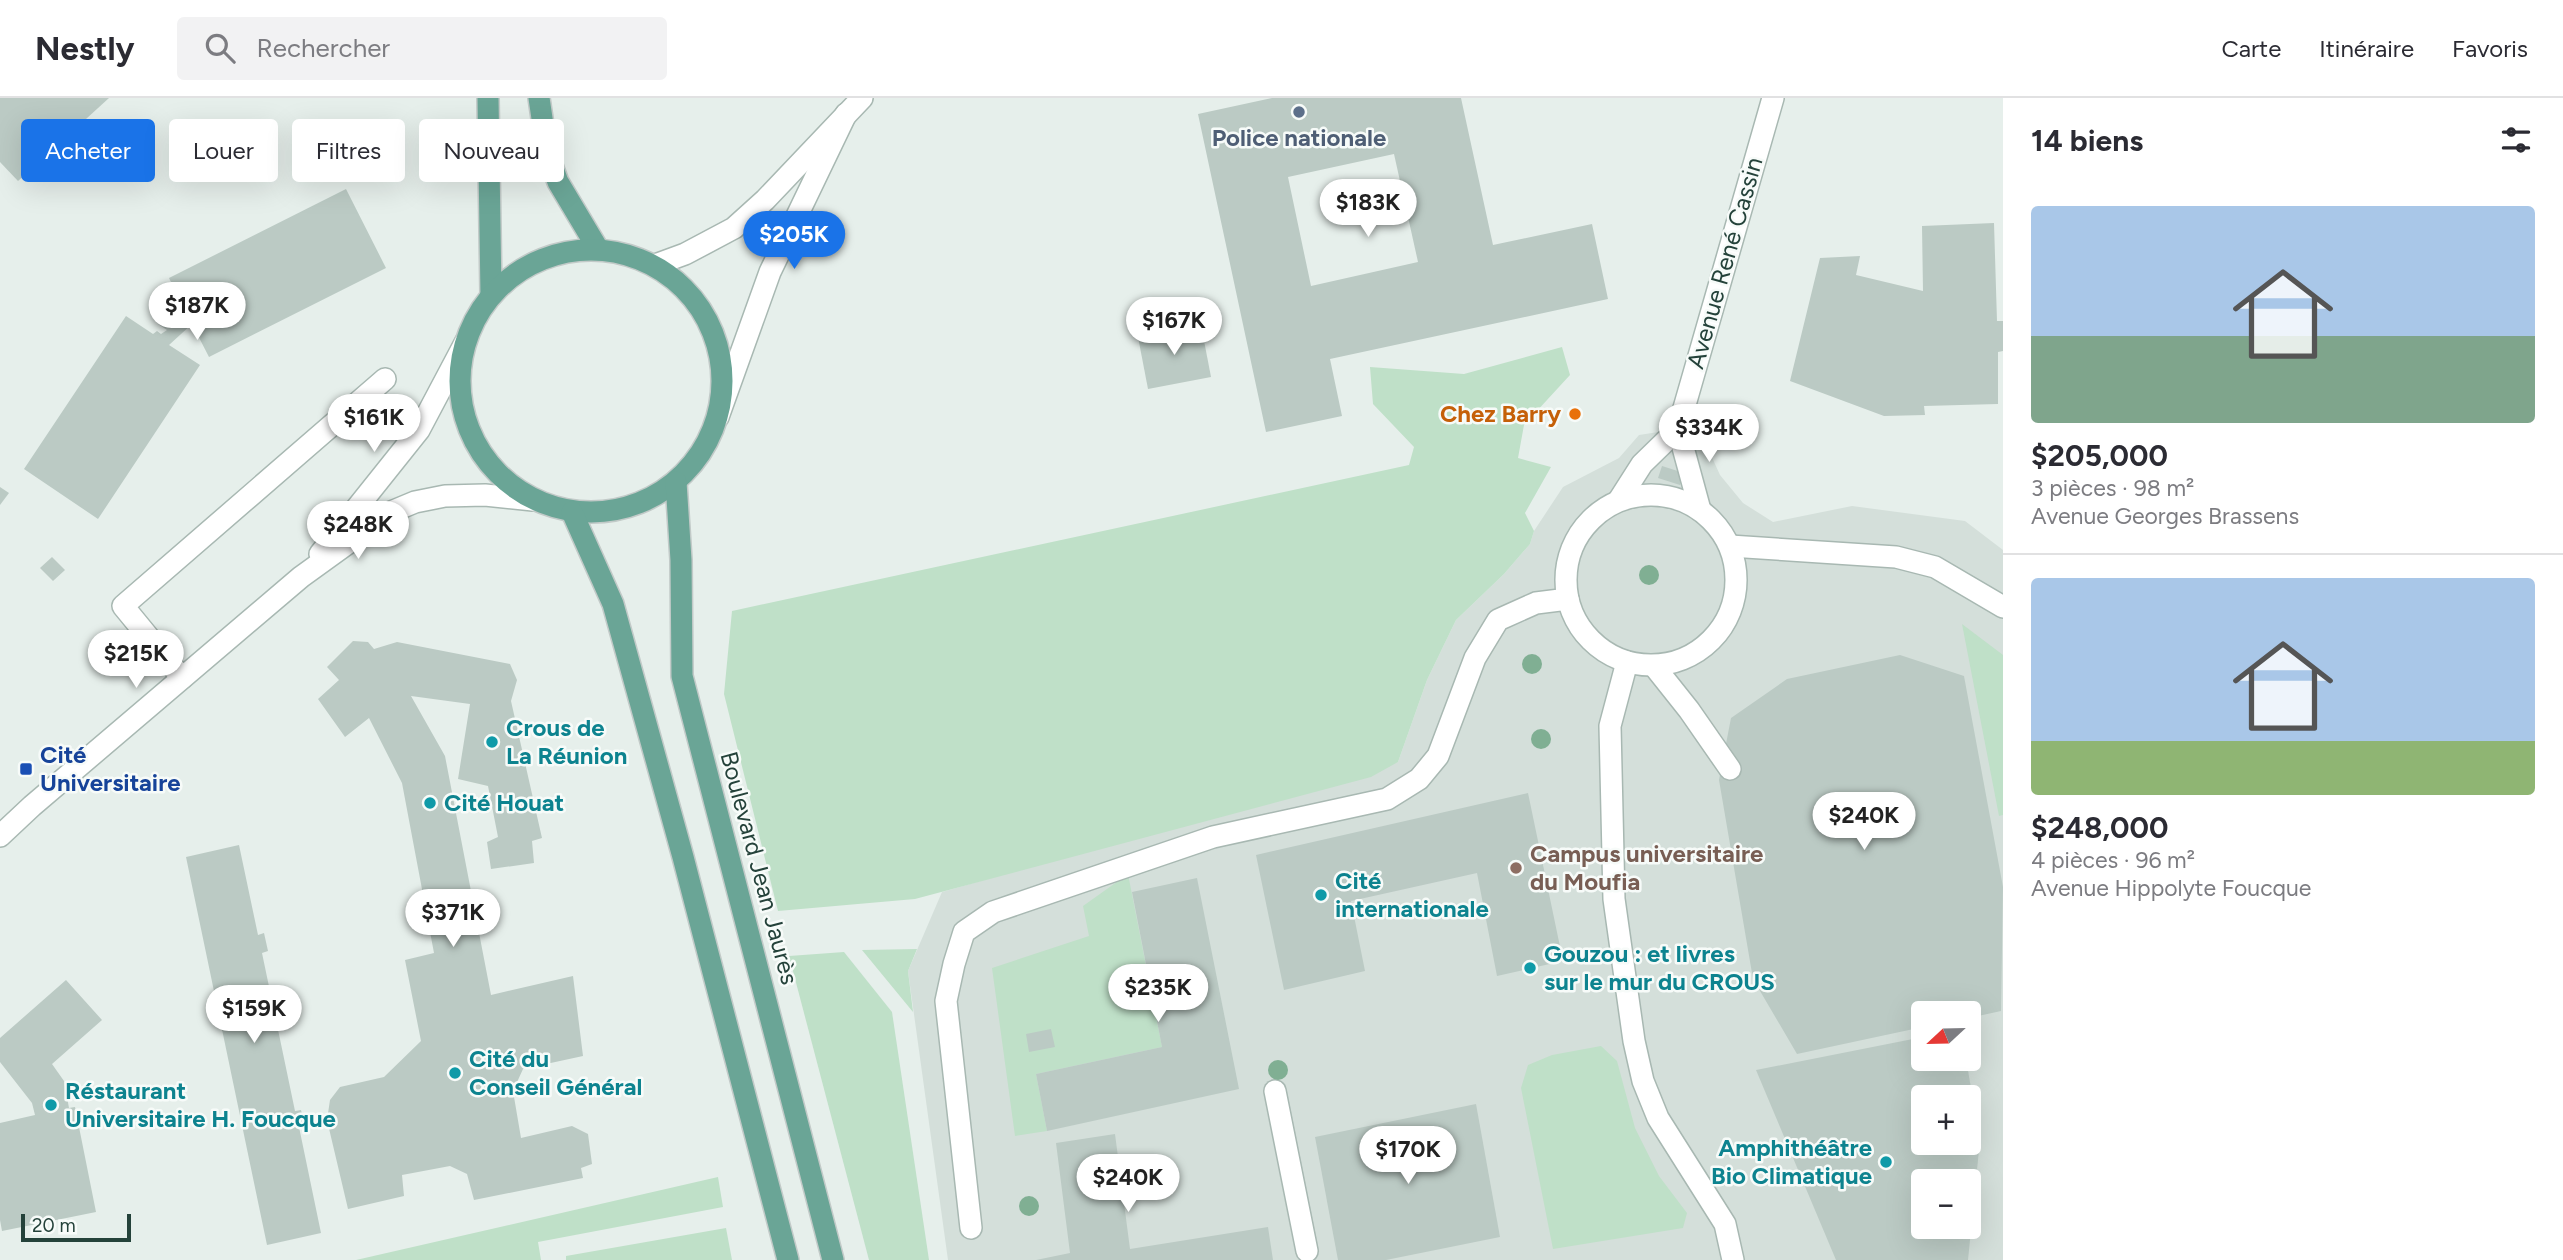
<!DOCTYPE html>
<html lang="fr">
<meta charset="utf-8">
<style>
:root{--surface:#fff;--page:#f2f2f3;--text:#2b2b33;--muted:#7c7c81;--line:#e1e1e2;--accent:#1a73e8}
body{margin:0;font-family:Figtree,sans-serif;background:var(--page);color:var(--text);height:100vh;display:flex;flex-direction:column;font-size:26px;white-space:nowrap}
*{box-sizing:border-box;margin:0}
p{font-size:23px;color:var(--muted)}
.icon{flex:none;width:38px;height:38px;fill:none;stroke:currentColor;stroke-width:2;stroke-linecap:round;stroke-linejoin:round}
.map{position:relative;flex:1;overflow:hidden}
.side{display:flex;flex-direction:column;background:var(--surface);width:560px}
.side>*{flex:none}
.banner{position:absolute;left:21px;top:21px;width:665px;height:63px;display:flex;gap:14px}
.needle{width:46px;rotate:248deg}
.controls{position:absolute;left:1911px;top:903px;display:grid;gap:14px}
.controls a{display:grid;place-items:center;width:70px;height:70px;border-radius:7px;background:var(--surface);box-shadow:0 7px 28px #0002;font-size:35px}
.scale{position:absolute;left:21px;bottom:18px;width:110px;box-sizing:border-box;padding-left:7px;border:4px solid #24423a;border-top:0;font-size:19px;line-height:24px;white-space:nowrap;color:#24423a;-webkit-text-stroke:5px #f7fbf9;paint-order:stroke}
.price{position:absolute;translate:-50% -60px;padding:0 16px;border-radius:24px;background:#fff;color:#222;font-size:23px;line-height:46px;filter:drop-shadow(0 2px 4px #0008)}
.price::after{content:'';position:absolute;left:50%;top:42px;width:21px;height:16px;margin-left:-10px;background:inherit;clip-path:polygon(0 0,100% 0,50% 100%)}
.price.on{background:var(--accent);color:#fff}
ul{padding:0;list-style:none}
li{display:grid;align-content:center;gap:14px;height:371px;padding:0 28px}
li+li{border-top:2px solid var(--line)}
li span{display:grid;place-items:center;height:217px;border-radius:7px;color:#555}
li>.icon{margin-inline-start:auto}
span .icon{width:126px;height:126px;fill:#fffc;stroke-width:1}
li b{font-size:30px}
h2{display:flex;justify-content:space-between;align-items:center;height:84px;padding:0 28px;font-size:30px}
.tag{padding:0 24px;border-radius:7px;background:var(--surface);box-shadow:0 7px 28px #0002;font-size:24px;line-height:63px}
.tag.on{background:var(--accent);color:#fff}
header{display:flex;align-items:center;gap:42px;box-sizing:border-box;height:98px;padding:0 35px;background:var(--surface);border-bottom:2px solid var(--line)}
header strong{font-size:33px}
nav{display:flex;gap:38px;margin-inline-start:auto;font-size:24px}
.search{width:490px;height:63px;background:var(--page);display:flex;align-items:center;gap:18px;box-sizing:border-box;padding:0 24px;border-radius:7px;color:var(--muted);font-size:26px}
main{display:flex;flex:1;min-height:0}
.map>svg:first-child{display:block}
</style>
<header>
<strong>Nestly</strong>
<div class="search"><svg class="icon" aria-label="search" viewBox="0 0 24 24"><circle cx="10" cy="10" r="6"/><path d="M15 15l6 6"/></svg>Rechercher</div>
<nav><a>Carte</a><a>Itinéraire</a><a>Favoris</a></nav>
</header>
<main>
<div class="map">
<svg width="2003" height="1162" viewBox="0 0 2003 1162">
<rect width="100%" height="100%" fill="#e6efeb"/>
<!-- built -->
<path fill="#d4dfda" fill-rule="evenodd" d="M1678,331H1699L1720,377L1743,405L1773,424L1852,408L1965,423L2003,452V1162H948L908,873L942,794L1398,664L1427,582L1456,522L1504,476L1530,446L1534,433L1563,389L1619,360L1639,337ZM1923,915H1969V961H1923ZM1923,999H1969V1045H1923ZM1923,1083H1969V1129H1923Z"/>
<!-- green -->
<g fill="#bfe0c8">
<polygon points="1562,249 1570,277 1524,327 1518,360 1551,369 1525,415 1534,433 1530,446 1504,476 1456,522 1427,582 1398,664 1371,679 915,801 778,813 724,596 732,513 1409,367 1414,349 1373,306 1370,269 1464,276"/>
<polygon points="1962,526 2003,557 2003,717 1999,718"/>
<polygon points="1128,776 1162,949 1036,976 1047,1033 1015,1038 992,870 1089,838 1083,808"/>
<polygon points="917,851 908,873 913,914 862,852"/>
<polygon points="844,854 892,914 929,1162 869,1162 789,858"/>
<polygon points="1601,948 1617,963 1635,1030 1659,1078 1687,1115 1683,1130 1553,1151 1521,990 1528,967 1552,957"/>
<polygon points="718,1079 723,1109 538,1144 541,1162 356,1162"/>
<polygon points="726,1130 732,1162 566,1162 566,1158"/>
</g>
<!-- building -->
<g fill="#bbcac4" fill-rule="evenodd">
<polygon points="0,0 109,0 18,83 0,64"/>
<path d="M1272,0H1461L1493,147L1592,126L1608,201L1330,261L1342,318L1266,334L1198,16ZM1394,56L1418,164L1311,188L1288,79Z"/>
<polygon points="346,91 386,170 209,259 192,226 169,247 200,267 98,421 24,371 126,218 153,236 157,233 161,236 167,232 158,226 158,220 163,216 170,217 175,225 183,218 178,212 183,209 169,180"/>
<polygon points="1994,125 1997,223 2003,223 2003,253 1998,254 1998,306 1924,308 1925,317 1884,318 1790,283 1820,160 1860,158 1856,177 1923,193 1922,128"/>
<polygon points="1201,227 1211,279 1148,291 1138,239"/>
<polygon points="1662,368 1684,375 1680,387 1658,380"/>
<polygon points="0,389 9,395 0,407"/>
<polygon points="52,459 65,472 53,483 40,470"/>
<polygon points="353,543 368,544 374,551 397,544 510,566 517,582 511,603 542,740 532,743 534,765 491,771 487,744 498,739 488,688 458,681 470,606 411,598 445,658 491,897 573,878 583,958 523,971 513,993 521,1040 572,1028 588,1036 592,1066 581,1070 583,1080 474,1102 467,1076 450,1068 402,1077 404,1098 348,1111 327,1022 330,1002 340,989 384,979 421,943 405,862 434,855 402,685 369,620 345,639 318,601 339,582 327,569"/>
<polygon points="1900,557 1964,578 2003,789 2001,913 1969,920 1969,915 1923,915 1923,929 1797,956 1753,881 1719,682 1731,620 1787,581"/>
<polygon points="1528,695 1563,863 1497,878 1477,775 1351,803 1365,873 1284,892 1256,757"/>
<polygon points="239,747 258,837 264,835 268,853 262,855 295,1013 301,1012 305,1028 299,1029 321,1135 267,1147 186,759"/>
<polygon points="1197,780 1239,991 1047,1033 1036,976 1162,949 1132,794"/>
<polygon points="66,882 102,922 52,966 64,983 69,1010 75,1009 96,1114 2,1133 0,1122 0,1025 35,1017 32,1005 0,964 0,940"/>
<polygon points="1051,931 1055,949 1029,954 1026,936"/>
<path d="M1923,939V961H1966L1980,1042L1968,1162H1836L1756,972ZM1923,999H1969V1045H1923ZM1923,1083H1969V1129H1923Z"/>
<polygon points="1476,1006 1500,1139 1386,1162 1338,1162 1315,1039"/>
<polygon points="1115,1036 1130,1151 1268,1129 1273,1162 1036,1162 1070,1155 1056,1045"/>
</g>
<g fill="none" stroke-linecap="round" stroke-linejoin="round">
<!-- minor casing -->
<g stroke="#a8b8b2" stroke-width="24">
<g id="minor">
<polyline points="655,167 685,156 734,130 765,102 862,0"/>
<polyline points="718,319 770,174 846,16"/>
<polyline points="1678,331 1773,0"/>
<polyline points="1678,331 1700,412"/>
<circle cx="1651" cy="482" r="85"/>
<polyline points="1619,402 1642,366 1678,331"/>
<polyline points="1730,448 1896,459 1935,469 2003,509"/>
<polyline points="320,456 419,332 465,245"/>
<polyline points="1627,564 1610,628 1614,801 1634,943 1643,983 1658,1020 1725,1126 1733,1162"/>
<polyline points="1654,568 1689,612 1730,671"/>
<polyline points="182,580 123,508 385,281"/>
<polyline points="0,738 32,708 301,479 391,414 415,404 445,398 485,397 533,402"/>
<polyline points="1275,993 1307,1153"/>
<polyline points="971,1130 946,903 954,866 964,834 993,814 1213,739 1387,701 1419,681 1438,658 1475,560 1498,522 1536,505 1568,501"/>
</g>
</g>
<!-- major casing -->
<g stroke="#c2cac8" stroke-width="24">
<g id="major">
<polyline points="488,0 491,197"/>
<polyline points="539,0 547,54 558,84 598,151"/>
<circle cx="591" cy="283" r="131"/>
<polyline points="676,384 681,462 682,578 833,1162"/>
<polyline points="572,414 613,506 683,759 788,1162"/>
</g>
</g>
<!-- minor -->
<use href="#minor" stroke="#fff" stroke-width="21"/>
<!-- major -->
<use href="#major" stroke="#6aa596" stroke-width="21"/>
</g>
<!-- trees -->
<g fill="#80af93">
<circle cx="1649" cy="477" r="10"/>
<circle cx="1532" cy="566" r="10"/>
<circle cx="1541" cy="641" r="10"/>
<circle cx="1278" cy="972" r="10"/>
<circle cx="1029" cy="1108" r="10"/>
</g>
<!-- markers -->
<circle fill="#5c6f8a" stroke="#f7fbf9" stroke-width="2.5" cx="1299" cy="14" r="7"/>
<circle fill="#e8710a" stroke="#f7fbf9" stroke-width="2.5" cx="1575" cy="316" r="7"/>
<g fill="#0f9aa8" stroke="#f7fbf9" stroke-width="2.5">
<circle cx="492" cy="644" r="7"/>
<circle cx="430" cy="705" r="7"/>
<circle cx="1321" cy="797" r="7"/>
<circle cx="1530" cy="870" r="7"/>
<circle cx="455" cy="975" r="7"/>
<circle cx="51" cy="1007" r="7"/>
<circle cx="1886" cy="1064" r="7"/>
</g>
<rect fill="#1a4fb4" stroke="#f7fbf9" stroke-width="2.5" x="19" y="664" width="14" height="14" rx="3.5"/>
<circle fill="#8d6e63" stroke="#f7fbf9" stroke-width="2.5" cx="1516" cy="770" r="7"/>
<g text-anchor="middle" stroke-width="5" stroke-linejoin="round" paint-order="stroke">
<!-- service labels -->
<g font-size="24" font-weight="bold" fill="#4e5e75" stroke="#f7fbf9">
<text x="1299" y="48">Police nationale</text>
</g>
<!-- street labels -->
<g font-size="24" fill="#24423a" stroke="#f7fbf9">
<text transform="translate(1725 165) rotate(-74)" y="8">Avenue René Cassin</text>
<text transform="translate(759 770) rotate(75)" y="8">Boulevard Jean Jaurès</text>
</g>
<!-- food labels -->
<g font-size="24" font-weight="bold" fill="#c56008" stroke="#f7fbf9" text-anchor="end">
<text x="1561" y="324">Chez Barry</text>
</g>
<!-- culture labels -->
<g font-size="24" font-weight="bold" fill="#0d838f" stroke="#f7fbf9" text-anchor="start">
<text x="506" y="638">Crous de<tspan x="506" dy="28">La Réunion</tspan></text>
<text x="444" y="713">Cité Houat</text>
<text x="1335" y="791">Cité<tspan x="1335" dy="28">internationale</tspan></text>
<text x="1544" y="864">Gouzou : et livres<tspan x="1544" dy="28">sur le mur du CROUS</tspan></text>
<text x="469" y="969">Cité du<tspan x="469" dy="28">Conseil Général</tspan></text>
<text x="65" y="1001">Réstaurant<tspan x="65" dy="28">Universitaire H. Foucque</tspan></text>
<text x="1872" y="1058" text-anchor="end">Amphithéâtre<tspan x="1872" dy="28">Bio Climatique</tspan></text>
</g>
<!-- transit labels -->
<g font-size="24" font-weight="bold" fill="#164399" stroke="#f7fbf9" text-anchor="start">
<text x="40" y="665">Cité<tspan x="40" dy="28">Universitaire</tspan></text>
</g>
<!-- education labels -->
<g font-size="24" font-weight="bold" fill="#785e54" stroke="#f7fbf9" text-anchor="start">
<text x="1530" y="764">Campus universitaire<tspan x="1530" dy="28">du Moufia</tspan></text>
</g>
</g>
</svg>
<div class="controls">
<a><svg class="needle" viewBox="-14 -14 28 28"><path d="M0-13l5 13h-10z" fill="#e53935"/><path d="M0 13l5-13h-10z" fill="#7c7c81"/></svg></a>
<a>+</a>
<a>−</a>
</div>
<div class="scale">20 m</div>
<b class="price" style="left:1368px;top:141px">$183K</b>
<b class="price on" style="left:794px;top:173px">$205K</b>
<b class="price" style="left:197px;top:244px">$187K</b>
<b class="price" style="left:1174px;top:259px">$167K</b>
<b class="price" style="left:374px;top:356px">$161K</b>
<b class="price" style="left:1709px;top:366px">$334K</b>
<b class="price" style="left:358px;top:463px">$248K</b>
<b class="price" style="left:136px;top:592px">$215K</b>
<b class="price" style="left:1864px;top:754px">$240K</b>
<b class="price" style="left:453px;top:851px">$371K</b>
<b class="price" style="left:1158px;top:926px">$235K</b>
<b class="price" style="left:254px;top:947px">$159K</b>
<b class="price" style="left:1408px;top:1088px">$170K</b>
<b class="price" style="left:1128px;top:1116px">$240K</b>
<div class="banner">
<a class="tag on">Acheter</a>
<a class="tag">Louer</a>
<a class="tag">Filtres</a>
<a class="tag">Nouveau</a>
</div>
</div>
<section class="side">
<h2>14 biens<svg class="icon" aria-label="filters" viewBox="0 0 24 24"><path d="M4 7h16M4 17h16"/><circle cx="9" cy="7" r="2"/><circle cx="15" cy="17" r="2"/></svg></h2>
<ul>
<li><span style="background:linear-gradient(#a9c7e8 60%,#7fa58c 0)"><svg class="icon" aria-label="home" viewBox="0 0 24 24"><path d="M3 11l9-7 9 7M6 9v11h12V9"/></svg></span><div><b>$205,000</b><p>3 pièces · 98 m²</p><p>Avenue Georges Brassens</p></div></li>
<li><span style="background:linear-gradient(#a9c7e8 75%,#8fb573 0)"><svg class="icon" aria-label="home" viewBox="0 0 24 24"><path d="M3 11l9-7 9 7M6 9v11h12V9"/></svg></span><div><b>$248,000</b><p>4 pièces · 96 m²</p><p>Avenue Hippolyte Foucque</p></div></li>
</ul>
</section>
</main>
